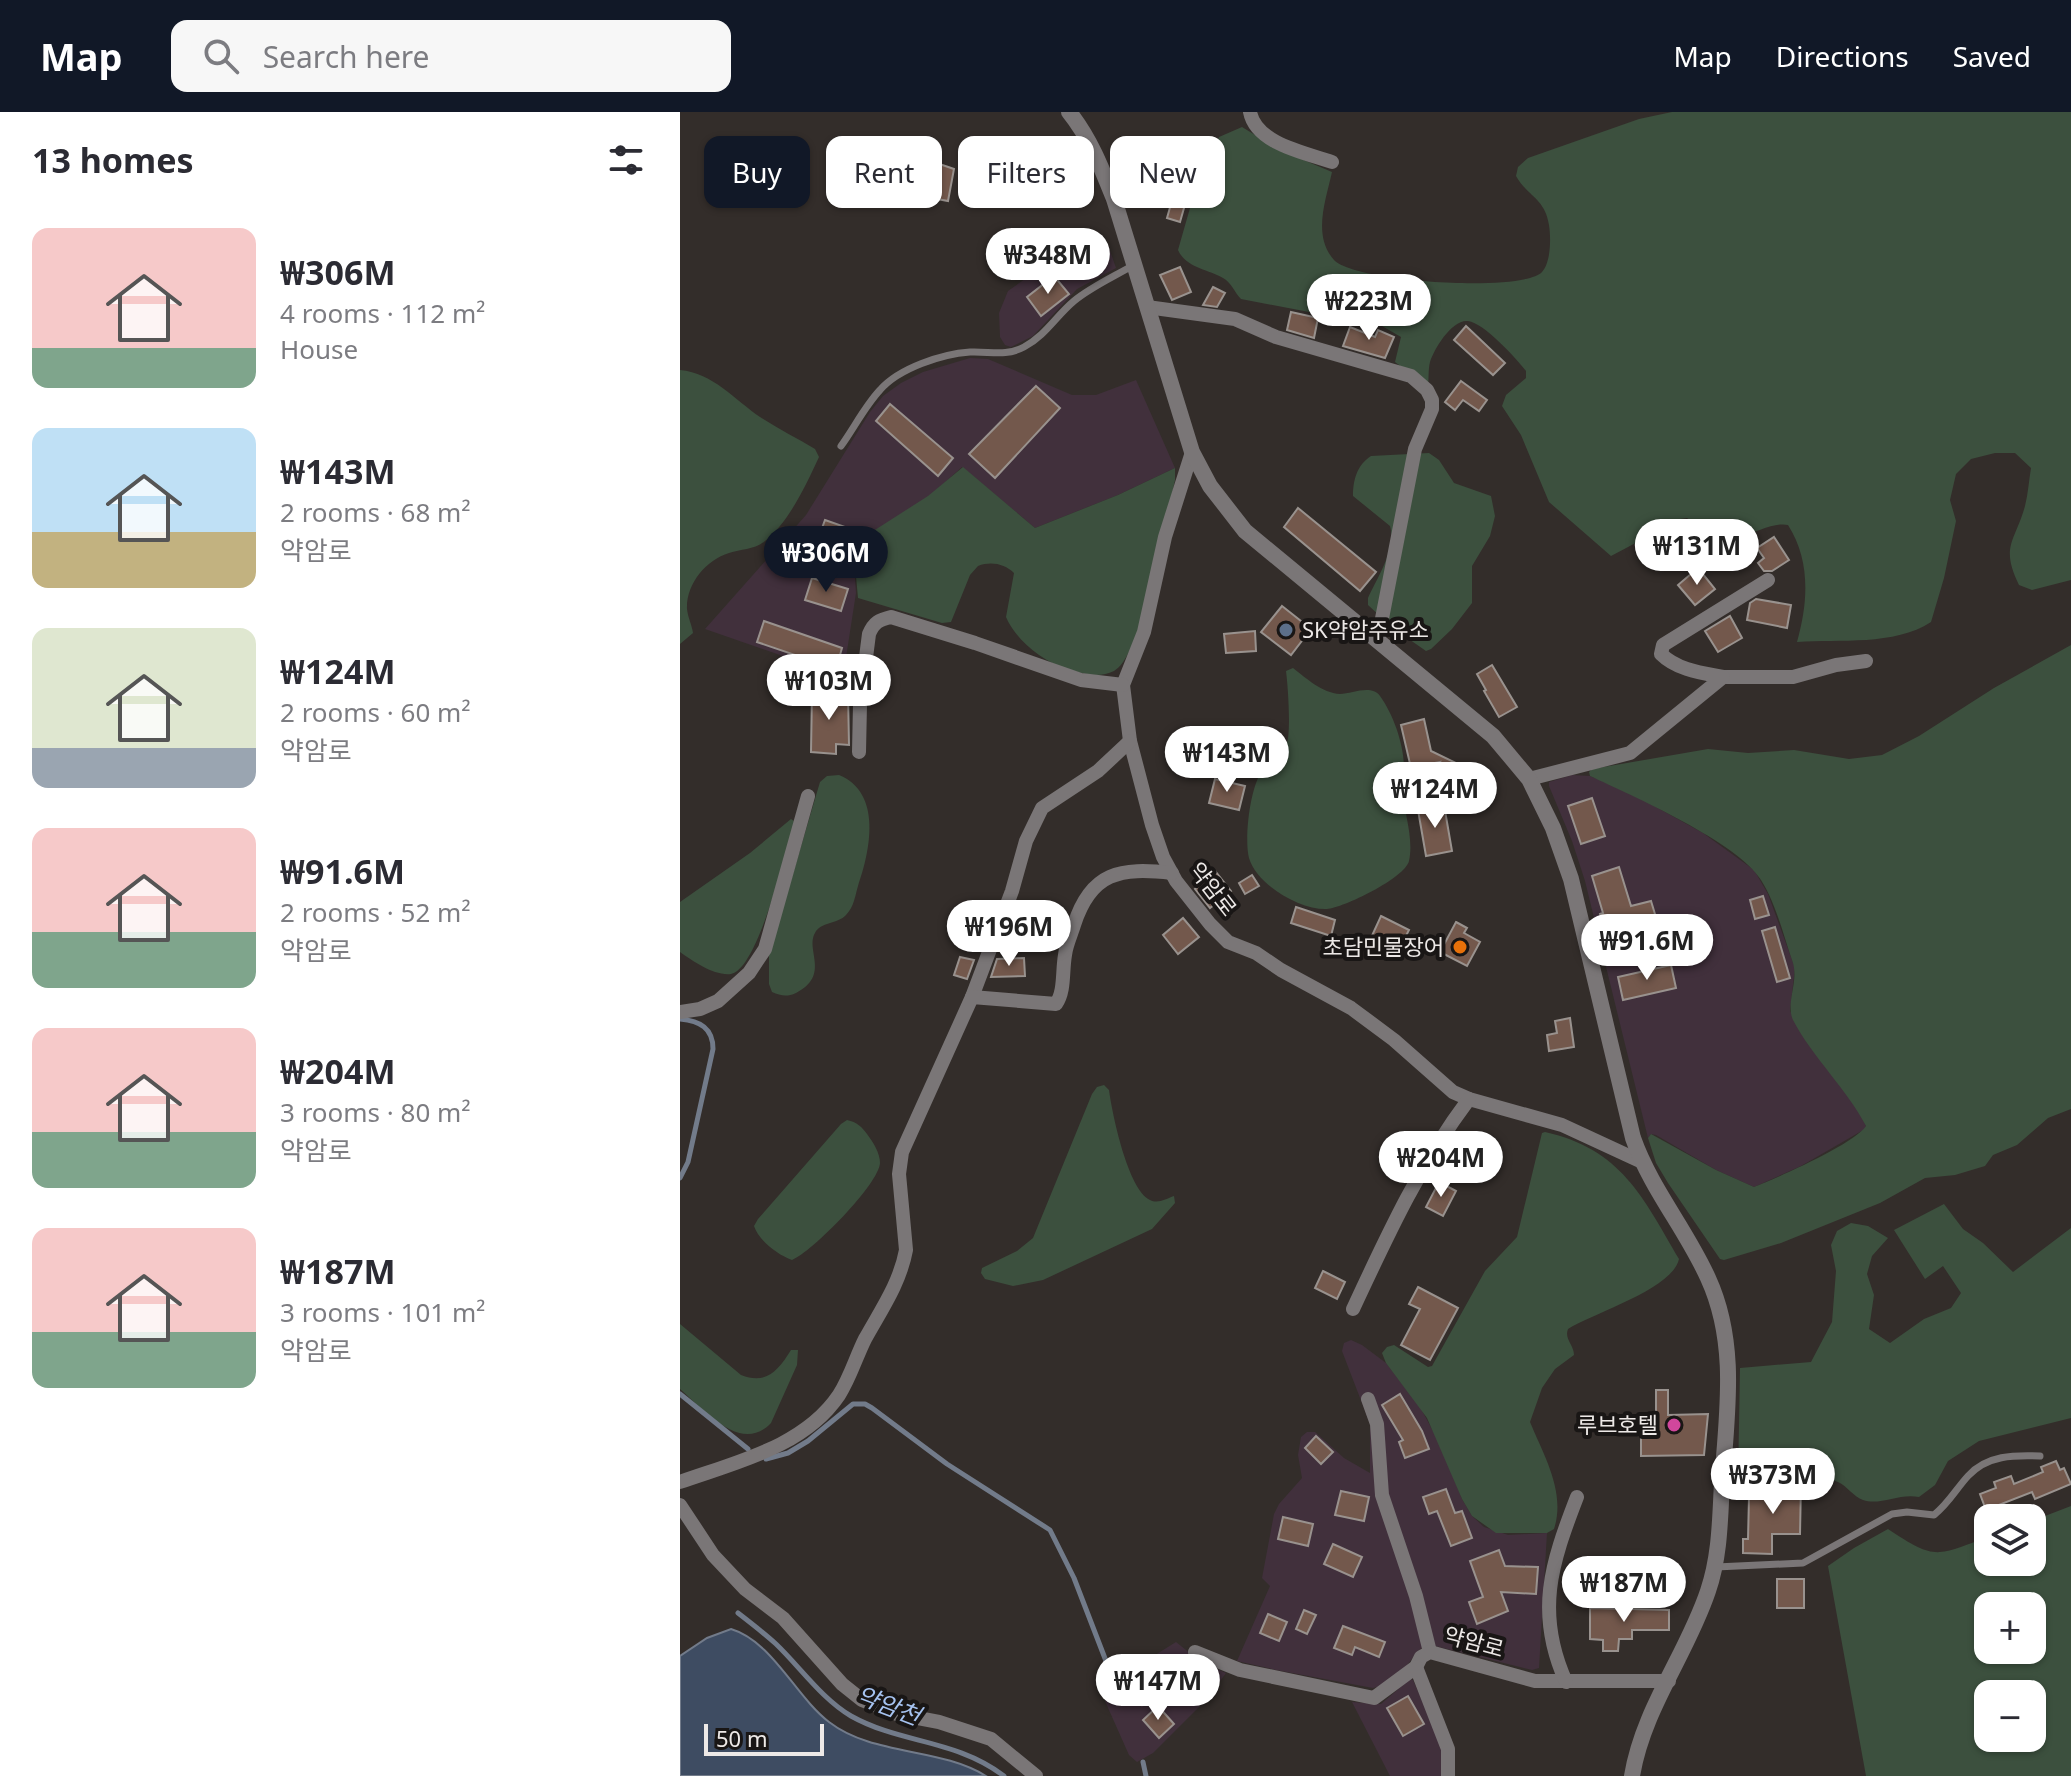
<!DOCTYPE html>
<meta charset="utf-8">
<style>
:root{--surface:#fff;--page:#f7f7f7;--text:#2b2b33;--muted:#7c7c81;--accent:#111827}
body{margin:0;font-family:"Noto Sans","Noto Sans KR",sans-serif;background:var(--page);color:var(--text);height:100vh;display:flex;flex-direction:column;font-size:30px;white-space:nowrap}
*{box-sizing:border-box;margin:0}
p{font-size:26px;color:var(--muted)}
.icon{flex:none;width:44px;height:44px;fill:none;stroke:currentColor;stroke-width:2;stroke-linecap:round;stroke-linejoin:round}
.map{position:relative;flex:1;overflow:hidden}
.drawer{display:flex;flex-direction:column;background:var(--surface);width:680px}
.drawer>*{flex:none}
.guide{position:absolute;left:24px;top:24px;width:760px;height:72px;display:flex;gap:16px}
.fabs{position:absolute;left:1294px;top:1392px;display:grid;gap:16px}
.fabs a{display:grid;place-items:center;width:72px;height:72px;border-radius:16px;background:var(--surface);box-shadow:0 2px 6px #0004;font-size:40px}
.scale{position:absolute;left:24px;bottom:20px;width:120px;box-sizing:border-box;padding-left:8px;border:4px solid #ede9e7;border-top:0;font-size:22px;line-height:28px;white-space:nowrap;color:#ede9e7;-webkit-text-stroke:6px #191615;paint-order:stroke}
.price{position:absolute;translate:-50% -68px;padding:0 18px;border-radius:28px;background:#fff;color:#222;font-size:26px;line-height:52px;filter:drop-shadow(0 2px 4px #0008)}
.price::after{content:'';position:absolute;left:50%;top:48px;width:24px;height:18px;margin-left:-12px;background:inherit;clip-path:polygon(0 0,100% 0,50% 100%)}
.price.current{background:var(--accent);color:#fff}
ul{padding:0;list-style:none}
li{display:flex;align-items:center;gap:24px;height:200px;padding:0 32px}
li span{display:grid;place-items:center;flex:none;width:224px;height:160px;border-radius:16px;color:#555}
li>.icon{margin-inline-start:auto}
span .icon{width:96px;height:96px;fill:#fffc;stroke-width:1}
li b{font-size:34px}
h2{display:flex;justify-content:space-between;align-items:center;height:96px;padding:0 32px;font-size:34px}
.pill{padding:0 28px;border-radius:16px;background:var(--surface);box-shadow:0 2px 6px #0004;font-size:28px;line-height:72px}
.pill.current{background:var(--accent);color:#fff}
header{display:flex;align-items:center;gap:48px;box-sizing:border-box;height:112px;padding:0 40px;background:var(--accent);color:#fff}
header strong{font-size:38px}
nav{display:flex;gap:44px;margin-inline-start:auto;font-size:28px}
.search{width:560px;height:72px;background:var(--page);display:flex;align-items:center;gap:20px;box-sizing:border-box;padding:0 28px;border-radius:16px;color:var(--muted);font-size:30px}
main{display:flex;flex:1;min-height:0}
.map>svg:first-child{display:block}
</style>
<header>
<strong>Map</strong>
<div class="search"><svg class="icon" aria-label="search" viewBox="0 0 24 24"><circle cx="10" cy="10" r="6"/><path d="M15 15l6 6"/></svg>Search here</div>
<nav><a>Map</a><a>Directions</a><a>Saved</a></nav>
</header>
<main>
<section class="drawer">
<h2>13 homes<svg class="icon" aria-label="filters" viewBox="0 0 24 24"><path d="M4 7h16M4 17h16"/><circle cx="9" cy="7" r="2"/><circle cx="15" cy="17" r="2"/></svg></h2>
<ul>
<li><span style="background:linear-gradient(#f6c9c9 75%,#7fa58c 0)"><svg class="icon" aria-label="home" viewBox="0 0 24 24"><path d="M3 11l9-7 9 7M6 9v11h12V9"/></svg></span><div><b>₩306M</b><p>4 rooms · 112 m²</p><p>House</p></div></li>
<li><span style="background:linear-gradient(#bfe0f5 65%,#c2b280 0)"><svg class="icon" aria-label="home" viewBox="0 0 24 24"><path d="M3 11l9-7 9 7M6 9v11h12V9"/></svg></span><div><b>₩143M</b><p>2 rooms · 68 m²</p><p>약암로</p></div></li>
<li><span style="background:linear-gradient(#dfe7d0 75%,#9aa5b1 0)"><svg class="icon" aria-label="home" viewBox="0 0 24 24"><path d="M3 11l9-7 9 7M6 9v11h12V9"/></svg></span><div><b>₩124M</b><p>2 rooms · 60 m²</p><p>약암로</p></div></li>
<li><span style="background:linear-gradient(#f6c9c9 65%,#7fa58c 0)"><svg class="icon" aria-label="home" viewBox="0 0 24 24"><path d="M3 11l9-7 9 7M6 9v11h12V9"/></svg></span><div><b>₩91.6M</b><p>2 rooms · 52 m²</p><p>약암로</p></div></li>
<li><span style="background:linear-gradient(#f6c9c9 65%,#7fa58c 0)"><svg class="icon" aria-label="home" viewBox="0 0 24 24"><path d="M3 11l9-7 9 7M6 9v11h12V9"/></svg></span><div><b>₩204M</b><p>3 rooms · 80 m²</p><p>약암로</p></div></li>
<li><span style="background:linear-gradient(#f6c9c9 65%,#7fa58c 0)"><svg class="icon" aria-label="home" viewBox="0 0 24 24"><path d="M3 11l9-7 9 7M6 9v11h12V9"/></svg></span><div><b>₩187M</b><p>3 rooms · 101 m²</p><p>약암로</p></div></li>
</ul>
</section>
<div class="map">
<svg width="1391" height="1664" viewBox="0 0 1391 1664">
<rect width="100%" height="100%" fill="#332d2a"/>
<!-- industrial -->
<g fill="#41303c">
<polygon points="428,133 436,156 397,177 353,224 331,235 325,233 320,225 319,201 328,179 372,148"/>
<polygon points="290,246 308,247 392,283 416,283 456,268 495,356 438,383 355,416 282,355 174,452 176,481 163,565 25,517 126,403 190,300 203,284 221,271 243,260"/>
<polygon points="892,663 910,664 947,679 1023,721 1074,758 1088,782 1115,856 1110,899 1131,935 1177,995 1186,1014 1185,1017 1121,1054 1074,1075 1036,1058 976,1023 971,1022 968,1026 905,769 892,729 869,674 869,670"/>
<polygon points="671,1228 682,1233 706,1251 740,1295 759,1330 782,1387 792,1404 804,1415 828,1423 867,1421 859,1556 852,1558 755,1534 743,1535 736,1541 723,1559 701,1574 693,1576 596,1558 557,1549 590,1474 582,1466 594,1402 599,1392 622,1366 618,1343 621,1325 627,1320 635,1320 664,1346 690,1361 690,1312 662,1239 664,1231"/>
<polygon points="496,1530 521,1550 546,1561 526,1588 473,1641 457,1650 449,1643 425,1589 472,1545"/>
<polygon points="730,1567 733,1568 759,1627 763,1638 762,1664 710,1664 672,1590 701,1592"/>
</g>
<!-- green -->
<g fill="#3c503e" fill-rule="evenodd">
<path d="M992,0H1391V468L1352,478L1339,473C1320,434 1335,430 1345,394C1348,382 1349,368 1351,356L1335,341H1315L1291,347L1276,362L1270,388L1276,409L1264,466L1251,510C1214,534 1160,527 1117,530C1128,491 1131,449 1108,413C1088,408 1040,438 1020,448C1019,432 1021,417 1007,406L1001,407L931,444L869,390L841,323L822,294L826,283L846,266V259C836,246 804,211 788,209C772,207 754,237 750,250C748,258 749,267 748,275L715,250L721,225L702,214L561,187C554,180 552,171 543,166C528,157 506,156 498,138L518,68L539,25L562,15L600,38L652,60C646,88 632,123 654,148C674,170 842,181 862,160C871,150 871,126 869,113C865,86 847,84 836,64L838,55L848,46L959,7Z"/>
<path d="M0,258C33,261 55,288 80,305C98,317 117,326 135,337L139,345C126,373 109,410 85,429C74,438 61,437 49,441C26,448 6,472 7,497C8,506 12,513 13,521L0,532Z"/>
<path d="M749,341L759,348L774,371L811,384L815,404L810,424L792,454V491L772,517L751,537L746,539L713,516L688,493V486C697,466 717,436 710,414L673,384C673,368 677,353 691,344Z"/>
<path d="M283,355L355,416L438,383L495,356V368C487,404 463,544 434,559C418,567 400,561 385,556C363,550 335,527 326,505L334,461C325,452 311,449 298,454L290,463L271,510L262,511L178,486L173,432L248,384Z"/>
<path d="M1391,533V997L1368,1006L1337,1033L1313,1043L1305,1054L1275,1063L1245,1066L1200,1091L1101,1131L1044,1148L1040,1147L988,1071L976,1051L968,1026L971,1022L1036,1058L1074,1075C1097,1066 1174,1032 1186,1014C1166,976 1133,946 1113,908C1105,890 1120,869 1112,848C1103,822 1096,792 1081,768C1059,731 951,683 910,664L909,660L912,657L1028,637L1068,641L1114,638L1169,647L1202,643L1239,624L1314,576Z"/>
<path d="M613,556C626,566 642,581 660,582C672,582 691,572 700,584C713,602 723,630 724,653C724,661 721,669 722,677C724,700 734,726 729,749C725,766 663,796 647,797C620,798 577,773 569,746C564,727 570,673 583,658C591,648 602,644 607,631C611,618 608,574 606,559Z"/>
<path d="M159,663C203,681 190,740 178,774C175,784 174,795 166,803C158,812 140,810 135,821C125,838 151,863 116,881C107,885 101,884 92,880L89,872V843L140,670L147,664Z"/>
<path d="M111,707L114,709L113,715C105,741 78,857 51,862C34,864 13,849 0,840V790L70,741Z"/>
<path d="M424,973L429,978C432,1001 448,1078 470,1088C478,1092 486,1087 494,1084L495,1091L472,1117L363,1168L333,1174L305,1167L301,1161L302,1156L337,1139L353,1126L412,982L417,975Z"/>
<path d="M167,1008C177,1010 182,1015 187,1022C193,1030 200,1041 200,1051C199,1072 132,1140 112,1148C98,1143 79,1129 74,1114L78,1107L161,1012Z"/>
<path d="M865,1020C941,1037 963,1085 999,1147C993,1177 913,1201 888,1217C884,1227 894,1233 894,1243L875,1257L862,1276L850,1310C864,1344 886,1380 874,1417L867,1421H816L792,1404L782,1387L747,1306L706,1251L702,1241L707,1235L714,1233L748,1255L752,1254L805,1159L837,1125L862,1021Z"/>
<path d="M1264,1092L1283,1117L1303,1131L1333,1160L1391,1116V1306L1299,1329L1268,1349L1255,1373L1239,1385C1219,1381 1200,1394 1183,1388C1174,1385 1167,1374 1158,1370C1134,1360 1085,1368 1058,1369L1060,1256L1131,1250L1152,1210L1156,1159L1151,1133L1157,1119L1171,1111L1188,1114L1208,1126L1192,1144L1187,1162L1194,1183L1189,1217L1210,1231L1244,1207L1271,1196L1281,1181L1263,1154L1245,1167L1214,1118Z"/>
<path d="M0,1212L61,1263C86,1273 98,1259 111,1238H118L117,1253L91,1311C61,1343 23,1297 0,1277Z"/>
<path d="M1391,1394V1664H1186L1148,1454L1174,1436L1208,1417C1256,1449 1256,1444 1308,1425V1450H1352V1409ZM1308,1494H1352V1538H1308ZM1308,1582H1352V1626H1308Z"/>
</g>
<!-- water -->
<path fill="#3e4c62" stroke="#727b8a" stroke-width="2" d="M51,1517C92,1529 116,1585 149,1610C193,1644 259,1635 306,1664H0V1544L27,1526Z"/>
<g fill="none" stroke-linecap="round" stroke-linejoin="round">
<!-- stream -->
<g stroke="#727b8a" stroke-width="5">
<path d="M0,907C20,909 33,916 33,937L8,1050L0,1066"/>
<polyline points="0,1282 68,1337"/>
<polyline points="86,1347 108,1341 128,1329 173,1292 185,1292 192,1296 267,1352 370,1418 394,1466 436,1575"/>
<path d="M58,1501C71,1511 84,1521 96,1532C120,1555 142,1587 171,1604C221,1632 275,1627 324,1664"/>
<polyline points="463,1650 466,1664"/>
</g>
</g>
<!-- building -->
<g fill="#73584c" stroke="#99928e" stroke-width="2">
<polygon points="379,28 382,42 391,38 398,57 378,64 377,62 333,82 318,49 355,33"/>
<polygon points="242,46 274,57 268,89 241,84 243,75 233,72"/>
<polygon points="483,74 508,82 500,110 487,106 491,92 479,88"/>
<polygon points="500,155 511,180 492,188 480,163"/>
<polygon points="374,164 389,182 361,204 347,185"/>
<polygon points="533,175 545,181 537,195 523,193"/>
<polygon points="611,200 638,206 634,226 607,218"/>
<polygon points="786,214 825,251 813,263 774,228"/>
<polygon points="670,215 695,225 698,218 714,225 705,246 663,234"/>
<polygon points="781,269 807,288 799,299 783,288 775,298 765,290"/>
<polygon points="356,274 380,296 315,366 289,342"/>
<polygon points="210,292 273,346 258,364 196,309"/>
<polygon points="618,396 696,460 680,479 604,415"/>
<polygon points="145,408 168,416 160,438 137,430"/>
<polygon points="1094,425 1109,448 1092,459 1084,459 1078,451 1084,446 1077,436"/>
<polygon points="1018,456 1035,477 1015,493 998,473"/>
<polygon points="132,466 168,477 161,499 125,488"/>
<polygon points="1076,487 1111,493 1107,516 1067,508 1070,491"/>
<polygon points="602,494 631,517 611,543 581,520"/>
<polygon points="1050,504 1062,526 1038,540 1025,519"/>
<polygon points="84,509 162,536 156,557 77,530"/>
<polygon points="575,519 576,539 546,541 544,522"/>
<polygon points="812,553 837,595 819,605 804,579 806,578 797,562"/>
<polygon points="132,581 168,581 169,633 156,632 156,642 131,640"/>
<polygon points="744,607 751,639 809,667 798,688 752,666 760,650 731,656 721,613"/>
<polygon points="535,667 565,674 559,698 529,691"/>
<polygon points="912,686 925,724 901,732 888,694"/>
<polygon points="764,693 772,739 746,744 738,698"/>
<polygon points="939,755 951,794 971,789 978,812 926,825 920,802 923,801 912,764"/>
<polygon points="536,760 551,779 530,796 515,777"/>
<polygon points="572,763 579,774 565,782 559,771"/>
<polygon points="1083,784 1089,803 1075,807 1070,788"/>
<polygon points="616,795 655,808 651,824 611,811"/>
<polygon points="701,804 729,818 717,841 690,828"/>
<polygon points="503,806 519,825 498,842 483,823"/>
<polygon points="776,810 787,816 784,821 800,830 787,854 760,840"/>
<polygon points="1095,815 1110,866 1097,870 1082,819"/>
<polygon points="280,845 294,848 287,867 274,863"/>
<polygon points="344,846 345,864 311,865 317,847"/>
<polygon points="991,853 996,876 943,888 938,865"/>
<polygon points="890,906 894,935 869,939 867,923 877,921 875,909"/>
<polygon points="759,1070 776,1079 763,1104 746,1095"/>
<polygon points="643,1159 665,1170 657,1187 635,1176"/>
<polygon points="738,1175 778,1196 750,1248 721,1233 740,1197 729,1192"/>
<polygon points="976,1278 988,1278 988,1303 1028,1302 1024,1343 961,1344 961,1303 976,1303"/>
<polygon points="720,1282 742,1319 749,1337 725,1346 719,1330 723,1328 702,1293"/>
<polygon points="636,1324 653,1340 641,1352 625,1336"/>
<polygon points="1376,1349 1380,1358 1384,1356 1391,1372 1355,1387 1352,1380 1306,1398 1300,1382 1316,1376 1314,1370 1331,1364 1334,1372 1363,1360 1361,1355"/>
<polygon points="1085,1371 1121,1371 1120,1422 1092,1422 1092,1442 1063,1441 1063,1427 1068,1427 1069,1385 1085,1385"/>
<polygon points="766,1377 775,1401 782,1399 792,1426 771,1434 757,1399 749,1402 743,1385"/>
<polygon points="661,1379 689,1385 684,1409 655,1403"/>
<polygon points="603,1405 633,1412 628,1434 598,1427"/>
<polygon points="653,1432 682,1445 673,1465 644,1452"/>
<polygon points="819,1438 825,1454 858,1455 856,1482 821,1480 828,1499 797,1512 789,1490 803,1485 790,1449"/>
<rect x="1097" y="1467" width="27" height="29"/>
<polygon points="910,1496 989,1498 989,1518 952,1518 952,1527 939,1527 938,1539 923,1539 923,1528 910,1527"/>
<polygon points="624,1498 636,1503 627,1522 616,1517"/>
<polygon points="588,1502 607,1510 599,1529 580,1521"/>
<polygon points="663,1514 705,1530 699,1545 675,1535 672,1543 654,1536"/>
<polygon points="462,1559 478,1577 462,1593 445,1575"/>
<polygon points="728,1584 744,1612 723,1624 707,1596"/>
<polygon points="478,1594 494,1612 479,1626 463,1608"/>
</g>
<g fill="none" stroke-linecap="round" stroke-linejoin="round">
<!-- service -->
<g stroke="#7a7677" stroke-width="7">
<path d="M161,334C174,316 185,294 200,278C219,256 262,242 290,240C310,239 325,245 344,235C366,223 376,204 394,189C411,175 433,165 452,154"/>
<path d="M1036,1455L1123,1451L1212,1402L1227,1400L1254,1403C1269,1391 1276,1377 1288,1364C1307,1343 1334,1343 1360,1344"/>
</g>
<!-- minor -->
<g stroke="#7a7677" stroke-width="14">
<path d="M570,0C576,32 626,41 652,50"/>
<polyline points="467,195 555,207 596,225 731,264 747,278 752,288 752,297 735,337 698,527"/>
<polyline points="512,340 485,425 464,520 443,573 450,629 472,713 483,745 496,769 530,812 548,830 576,841 601,858 671,896 714,928 773,980 789,987 882,1013 962,1050"/>
<polyline points="1043,565 1113,565 1156,553 1186,549"/>
<path d="M179,640L180,592L189,522C194,510 199,508 211,505L295,531L401,568L443,573"/>
<path d="M849,667L950,641L1043,565C1022,561 997,558 981,542L983,533L1088,468"/>
<polyline points="292,885 332,779 346,729 362,696 418,659 450,629"/>
<polyline points="0,900 20,897 38,889 69,861 85,837 128,684"/>
<path d="M673,1197C707,1124 740,1052 789,987"/>
<polyline points="688,1287 697,1312 702,1383 736,1484 750,1540"/>
<path d="M0,1370C56,1350 124,1335 159,1283C170,1266 176,1245 185,1227C201,1198 220,1171 226,1138L219,1062L222,1040L292,885L376,892C385,879 382,860 385,843C386,833 391,823 394,813C411,760 440,755 492,761"/>
<polyline points="0,1393 33,1443 65,1477 103,1506 162,1572 182,1588 217,1602 259,1610 311,1627 356,1664"/>
<polyline points="515,1540 560,1558 694,1586 736,1555 741,1545 750,1540 855,1569 989,1569"/>
<polyline points="736,1555 768,1637 768,1664"/>
<path d="M886,1570C855,1501 871,1452 897,1385"/>
</g>
<!-- tertiary -->
<path stroke="#7a7677" stroke-width="16" d="M389,0C410,26 422,57 434,87L512,340L530,374L565,419L813,624L849,667L873,716L891,767L953,1026C971,1077 1006,1117 1028,1166C1058,1231 1047,1301 1042,1370C1040,1407 1040,1444 1028,1479C1007,1542 963,1597 952,1664"/>
</g>
<!-- markers -->
<circle fill="#5c6f8a" stroke="#191615" stroke-width="3" cx="606" cy="518" r="8"/>
<circle fill="#e8710a" stroke="#191615" stroke-width="3" cx="780" cy="835" r="8"/>
<circle fill="#d1479c" stroke="#191615" stroke-width="3" cx="994" cy="1313" r="8"/>
<g text-anchor="middle" stroke-width="8" stroke-linejoin="round" paint-order="stroke">
<!-- poi labels -->
<g font-size="22" fill="#ede9e7" stroke="#191615" text-anchor="end">
<text x="622" y="526" text-anchor="start">SK약암주유소</text>
<text x="764" y="843">초담민물장어</text>
<text x="978" y="1321">루브호텔</text>
</g>
<!-- street labels -->
<g font-size="22" fill="#ede9e7" stroke="#191615">
<text transform="translate(533 777) rotate(52)" y="8">약암로</text>
<text transform="translate(794 1530) rotate(15)" y="8">약암로</text>
</g>
<!-- water labels -->
<g font-size="24" font-style="italic" fill="#a6c3f0" stroke="#191615">
<text transform="translate(208 1594) rotate(21)" y="8">약암천</text>
</g>
</g>
</svg>
<div class="fabs">
<a><svg class="icon" aria-label="layers" viewBox="0 0 24 24"><path d="M12 4l9 5-9 5-9-5zM3 14l9 5 9-5"/></svg></a>
<a>+</a>
<a>−</a>
</div>
<div class="scale">50 m</div>
<b class="price" style="left:368px;top:184px">₩348M</b>
<b class="price" style="left:689px;top:230px">₩223M</b>
<b class="price" style="left:1017px;top:475px">₩131M</b>
<b class="price current" style="left:146px;top:482px">₩306M</b>
<b class="price" style="left:149px;top:610px">₩103M</b>
<b class="price" style="left:547px;top:682px">₩143M</b>
<b class="price" style="left:755px;top:718px">₩124M</b>
<b class="price" style="left:329px;top:856px">₩196M</b>
<b class="price" style="left:967px;top:870px">₩91.6M</b>
<b class="price" style="left:761px;top:1087px">₩204M</b>
<b class="price" style="left:1093px;top:1404px">₩373M</b>
<b class="price" style="left:944px;top:1512px">₩187M</b>
<b class="price" style="left:478px;top:1610px">₩147M</b>
<div class="guide">
<a class="pill current">Buy</a>
<a class="pill">Rent</a>
<a class="pill">Filters</a>
<a class="pill">New</a>
</div>
</div>
</main>
